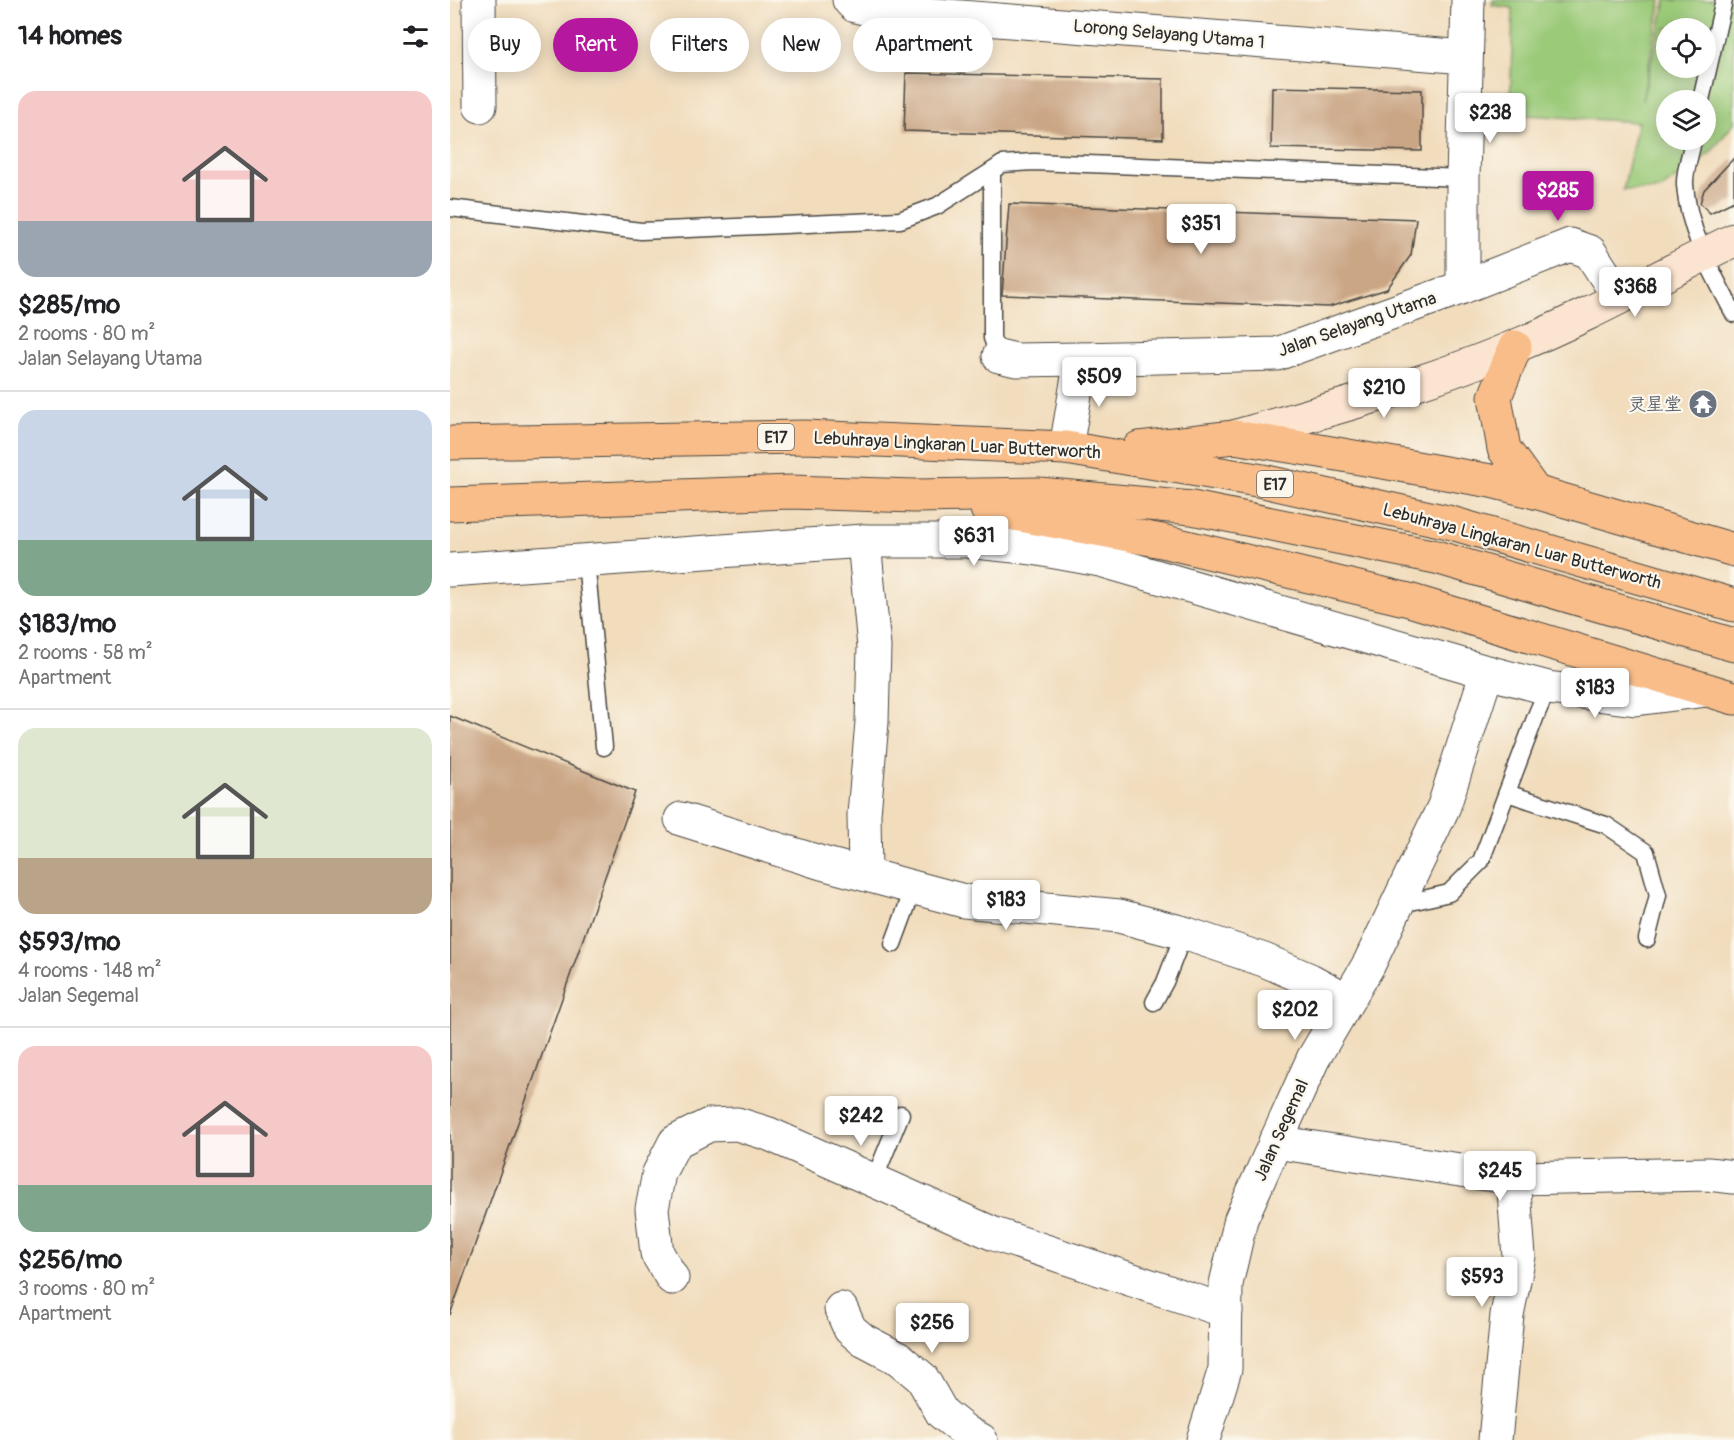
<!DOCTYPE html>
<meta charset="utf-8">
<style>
:root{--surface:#fff;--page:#f2f2f2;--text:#202124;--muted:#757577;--line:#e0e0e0;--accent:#b5179e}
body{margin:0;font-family:Pangolin,"LXGW WenKai TC",sans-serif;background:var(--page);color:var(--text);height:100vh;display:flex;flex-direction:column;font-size:22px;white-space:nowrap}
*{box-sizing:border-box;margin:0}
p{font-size:20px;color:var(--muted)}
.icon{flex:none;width:33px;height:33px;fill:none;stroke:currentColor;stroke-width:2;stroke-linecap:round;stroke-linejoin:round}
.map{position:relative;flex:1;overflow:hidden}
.sheet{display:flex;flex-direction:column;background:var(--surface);width:450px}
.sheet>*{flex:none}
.hud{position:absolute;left:18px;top:18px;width:570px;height:54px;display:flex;gap:12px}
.buttons{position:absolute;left:1206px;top:18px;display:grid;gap:12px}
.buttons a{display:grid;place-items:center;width:60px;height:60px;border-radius:50%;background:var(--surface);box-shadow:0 3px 15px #0003;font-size:30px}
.price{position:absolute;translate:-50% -51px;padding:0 14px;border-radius:6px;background:#fff;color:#222;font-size:20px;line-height:39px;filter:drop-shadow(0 2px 3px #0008)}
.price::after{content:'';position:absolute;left:50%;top:36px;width:18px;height:14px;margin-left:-9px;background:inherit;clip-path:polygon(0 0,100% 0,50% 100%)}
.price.selected{background:var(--accent);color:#fff}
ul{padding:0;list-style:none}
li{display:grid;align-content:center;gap:12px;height:318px;padding:0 18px}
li+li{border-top:2px solid var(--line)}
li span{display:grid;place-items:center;height:186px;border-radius:18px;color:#555}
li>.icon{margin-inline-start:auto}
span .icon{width:108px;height:108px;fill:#fffc;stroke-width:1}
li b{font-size:26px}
h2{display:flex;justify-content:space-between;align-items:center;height:72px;padding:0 18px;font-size:26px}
.pill{padding:0 21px;border-radius:27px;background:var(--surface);box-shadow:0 3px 15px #0003;font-size:21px;line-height:54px}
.pill.selected{background:var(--accent);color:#fff}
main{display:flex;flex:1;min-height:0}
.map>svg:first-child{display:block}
</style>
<main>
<section class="sheet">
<h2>14 homes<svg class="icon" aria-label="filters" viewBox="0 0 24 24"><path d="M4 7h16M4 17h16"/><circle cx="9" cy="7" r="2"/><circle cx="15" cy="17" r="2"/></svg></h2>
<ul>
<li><span style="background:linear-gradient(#f6c9c9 70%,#9aa5b1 0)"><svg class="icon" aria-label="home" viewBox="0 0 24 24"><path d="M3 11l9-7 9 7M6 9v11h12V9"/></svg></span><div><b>$285/mo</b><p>2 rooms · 80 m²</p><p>Jalan Selayang Utama</p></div></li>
<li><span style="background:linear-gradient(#c9d6e8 70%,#7fa58c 0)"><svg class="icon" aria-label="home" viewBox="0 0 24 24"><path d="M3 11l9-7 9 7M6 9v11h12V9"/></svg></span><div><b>$183/mo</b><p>2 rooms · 58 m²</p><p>Apartment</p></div></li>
<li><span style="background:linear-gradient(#dfe7d0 70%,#b9a48a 0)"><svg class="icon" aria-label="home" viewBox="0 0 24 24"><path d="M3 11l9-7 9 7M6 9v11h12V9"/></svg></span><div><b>$593/mo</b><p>4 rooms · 148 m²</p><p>Jalan Segemal</p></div></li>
<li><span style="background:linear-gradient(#f6c9c9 75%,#7fa58c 0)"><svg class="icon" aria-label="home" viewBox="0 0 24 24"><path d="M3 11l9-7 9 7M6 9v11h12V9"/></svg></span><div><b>$256/mo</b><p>3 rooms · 80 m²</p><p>Apartment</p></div></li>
</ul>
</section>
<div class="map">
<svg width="1284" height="1440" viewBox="0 0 1284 1440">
<rect width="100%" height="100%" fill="#fbf7ec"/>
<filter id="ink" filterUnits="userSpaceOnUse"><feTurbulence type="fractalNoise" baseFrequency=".0167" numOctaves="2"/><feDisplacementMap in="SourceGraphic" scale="12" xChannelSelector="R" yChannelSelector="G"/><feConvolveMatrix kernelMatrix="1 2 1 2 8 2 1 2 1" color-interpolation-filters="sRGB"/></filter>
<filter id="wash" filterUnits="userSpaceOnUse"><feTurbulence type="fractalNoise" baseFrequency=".008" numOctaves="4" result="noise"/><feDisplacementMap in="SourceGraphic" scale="24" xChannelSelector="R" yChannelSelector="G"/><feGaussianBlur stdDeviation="1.35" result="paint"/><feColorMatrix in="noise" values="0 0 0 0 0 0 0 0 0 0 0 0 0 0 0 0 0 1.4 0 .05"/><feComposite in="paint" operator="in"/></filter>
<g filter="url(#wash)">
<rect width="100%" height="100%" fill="#f1dcbc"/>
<!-- green -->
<path fill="#9bca79" stroke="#637a52" stroke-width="1.5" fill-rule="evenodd" d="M1043,0H1211L1192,101L1216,0H1284V123L1261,152L1210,190H1173L1188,122L1060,114L1063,8L1042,5ZM1216,28H1256V68H1216ZM1216,100H1256V140H1216Z"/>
<g id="blocks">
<!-- building -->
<g fill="#caa685">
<polygon points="456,73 713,79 713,139 454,131"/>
<polygon points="822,87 972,90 972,151 821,148"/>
<polygon points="1284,158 1284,201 1260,213 1250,203 1254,190"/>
<polygon points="559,204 966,219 961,255 937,289 879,307 552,295"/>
<polygon points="0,716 185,792 0,1315"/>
</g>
</g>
</g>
<g filter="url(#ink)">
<use href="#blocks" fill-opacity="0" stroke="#494641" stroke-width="1.5"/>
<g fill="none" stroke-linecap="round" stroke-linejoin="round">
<!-- service casing -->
<g stroke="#494641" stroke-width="19">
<g id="service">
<polyline points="1251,100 1274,0"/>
<path d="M1243,140C1241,154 1234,171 1235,185C1238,231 1263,274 1284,314"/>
<polyline points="0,208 191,231 450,220 487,206 542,171"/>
<polyline points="549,356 542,338 542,171 552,164 584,162 1013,178"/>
<polyline points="136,561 154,747"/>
<polyline points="1057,793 1156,825 1196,852 1208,895 1197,939"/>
<polyline points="948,905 999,893 1031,861 1087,713 1098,688"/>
<polyline points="443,944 464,887"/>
<polyline points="704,1002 715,982 734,933"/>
<polyline points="424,1180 451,1114"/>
</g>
</g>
<!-- minor casing -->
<g stroke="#494641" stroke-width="35">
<g id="minor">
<polyline points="29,0 30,106"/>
<polyline points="399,0 405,6 422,10 1016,57"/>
<polyline points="1013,287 1013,178 1018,0"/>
<polyline points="549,356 566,360 631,359 827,354 1013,287 1120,245 1140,252 1169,297"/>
<polyline points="616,448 631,359"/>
<polyline points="414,541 424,647 422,722 414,814 415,874"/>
<polyline points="0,570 414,541 516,541 583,548 650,560 1037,672 1098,688 1185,699 1257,690"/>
<polyline points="231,819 372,863 514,901 669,916 734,933 814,960 860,980 897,1000"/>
<polyline points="825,1142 1063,1178 1258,1174 1284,1177"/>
<polyline points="222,1278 207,1253 202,1209 209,1173 225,1142 259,1125 287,1124 319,1134 544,1234 776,1311"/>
<polyline points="391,1309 400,1329 413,1340 449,1359 472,1378 492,1413 516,1432 531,1440"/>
<polyline points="753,1440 775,1369 776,1284 791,1219 863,1059 919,964 994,806 1037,672"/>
<polyline points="1045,1440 1057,1315 1069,1256 1063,1178"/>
</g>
</g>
<!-- secondary casing -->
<g stroke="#494641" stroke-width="35">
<path id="secondary" d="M784,437C879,409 976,385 1066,346C1141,315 1211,275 1284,240"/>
</g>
<!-- motorway casing -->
<g stroke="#494641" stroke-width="35">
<g id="motorway">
<polyline points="1065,347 1045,397 1054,449 1085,492"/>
<polyline points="0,443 356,437 616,448 813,481 998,522 1284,605"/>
<polyline points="689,448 784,437 870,451 1041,481 1085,492 1284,550"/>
<polyline points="0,504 341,492 465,496 589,494 742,508 986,557 1284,645"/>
<polyline points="537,509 712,541 959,600 1284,698"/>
</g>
</g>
<!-- service -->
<use href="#service" stroke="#fff" stroke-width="16"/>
<!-- minor -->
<use href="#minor" stroke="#fff" stroke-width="33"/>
<!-- secondary -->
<use href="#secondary" stroke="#fce5d0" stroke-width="33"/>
<!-- motorway -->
<use href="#motorway" stroke="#f8bd89" stroke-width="33"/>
</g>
</g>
<!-- icons -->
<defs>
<g id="temple-disc" transform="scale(1.5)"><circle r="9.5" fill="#6b7280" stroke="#fbf7ec"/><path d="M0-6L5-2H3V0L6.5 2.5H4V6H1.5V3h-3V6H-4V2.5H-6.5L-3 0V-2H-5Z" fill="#fff"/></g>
</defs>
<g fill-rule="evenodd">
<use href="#temple-disc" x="1253" y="404"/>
</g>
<g text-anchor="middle" stroke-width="4.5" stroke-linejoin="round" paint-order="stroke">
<!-- shield labels -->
<g fill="#fbf7ec" stroke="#696865" stroke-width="1.5">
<rect x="308" y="424" width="36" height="26" rx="4.5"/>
<rect x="807" y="471" width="36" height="26" rx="4.5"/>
</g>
<g font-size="16" font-weight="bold" fill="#2b2b2b">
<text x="326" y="443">E17</text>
<text x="825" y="490">E17</text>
</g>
<!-- street labels -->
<g font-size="18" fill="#2b2b2b" stroke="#fbf7ec">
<text transform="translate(719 34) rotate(5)" y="6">Lorong Selayang Utama 1</text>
<text transform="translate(907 324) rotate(-19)" y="6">Jalan Selayang Utama</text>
<text transform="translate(507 445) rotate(3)" y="6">Lebuhraya Lingkaran Luar Butterworth</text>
<text transform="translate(1072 546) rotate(15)" y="6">Lebuhraya Lingkaran Luar Butterworth</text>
<text transform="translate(831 1130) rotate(-66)" y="6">Jalan Segemal</text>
</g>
<!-- worship labels -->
<g font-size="18" fill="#5b616d" stroke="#fbf7ec" text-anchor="end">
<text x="1232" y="410">灵星堂</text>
</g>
</g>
</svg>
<div class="buttons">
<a><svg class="icon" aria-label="locate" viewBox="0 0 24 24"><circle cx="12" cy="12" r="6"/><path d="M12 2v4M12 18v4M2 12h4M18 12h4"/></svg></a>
<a><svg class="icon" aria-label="layers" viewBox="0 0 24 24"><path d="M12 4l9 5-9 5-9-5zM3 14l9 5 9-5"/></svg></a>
</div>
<b class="price" style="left:1040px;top:144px">$238</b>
<b class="price selected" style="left:1108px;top:222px">$285</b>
<b class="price" style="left:751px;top:255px">$351</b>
<b class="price" style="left:1185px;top:318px">$368</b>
<b class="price" style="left:649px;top:408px">$509</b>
<b class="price" style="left:934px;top:419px">$210</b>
<b class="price" style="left:524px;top:567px">$631</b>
<b class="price" style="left:1145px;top:719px">$183</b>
<b class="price" style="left:556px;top:931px">$183</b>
<b class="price" style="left:845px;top:1041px">$202</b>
<b class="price" style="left:411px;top:1147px">$242</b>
<b class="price" style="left:1050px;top:1202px">$245</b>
<b class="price" style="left:1032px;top:1308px">$593</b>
<b class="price" style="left:482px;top:1354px">$256</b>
<div class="hud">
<a class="pill">Buy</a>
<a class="pill selected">Rent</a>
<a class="pill">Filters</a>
<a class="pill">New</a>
<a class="pill">Apartment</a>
</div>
</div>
</main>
